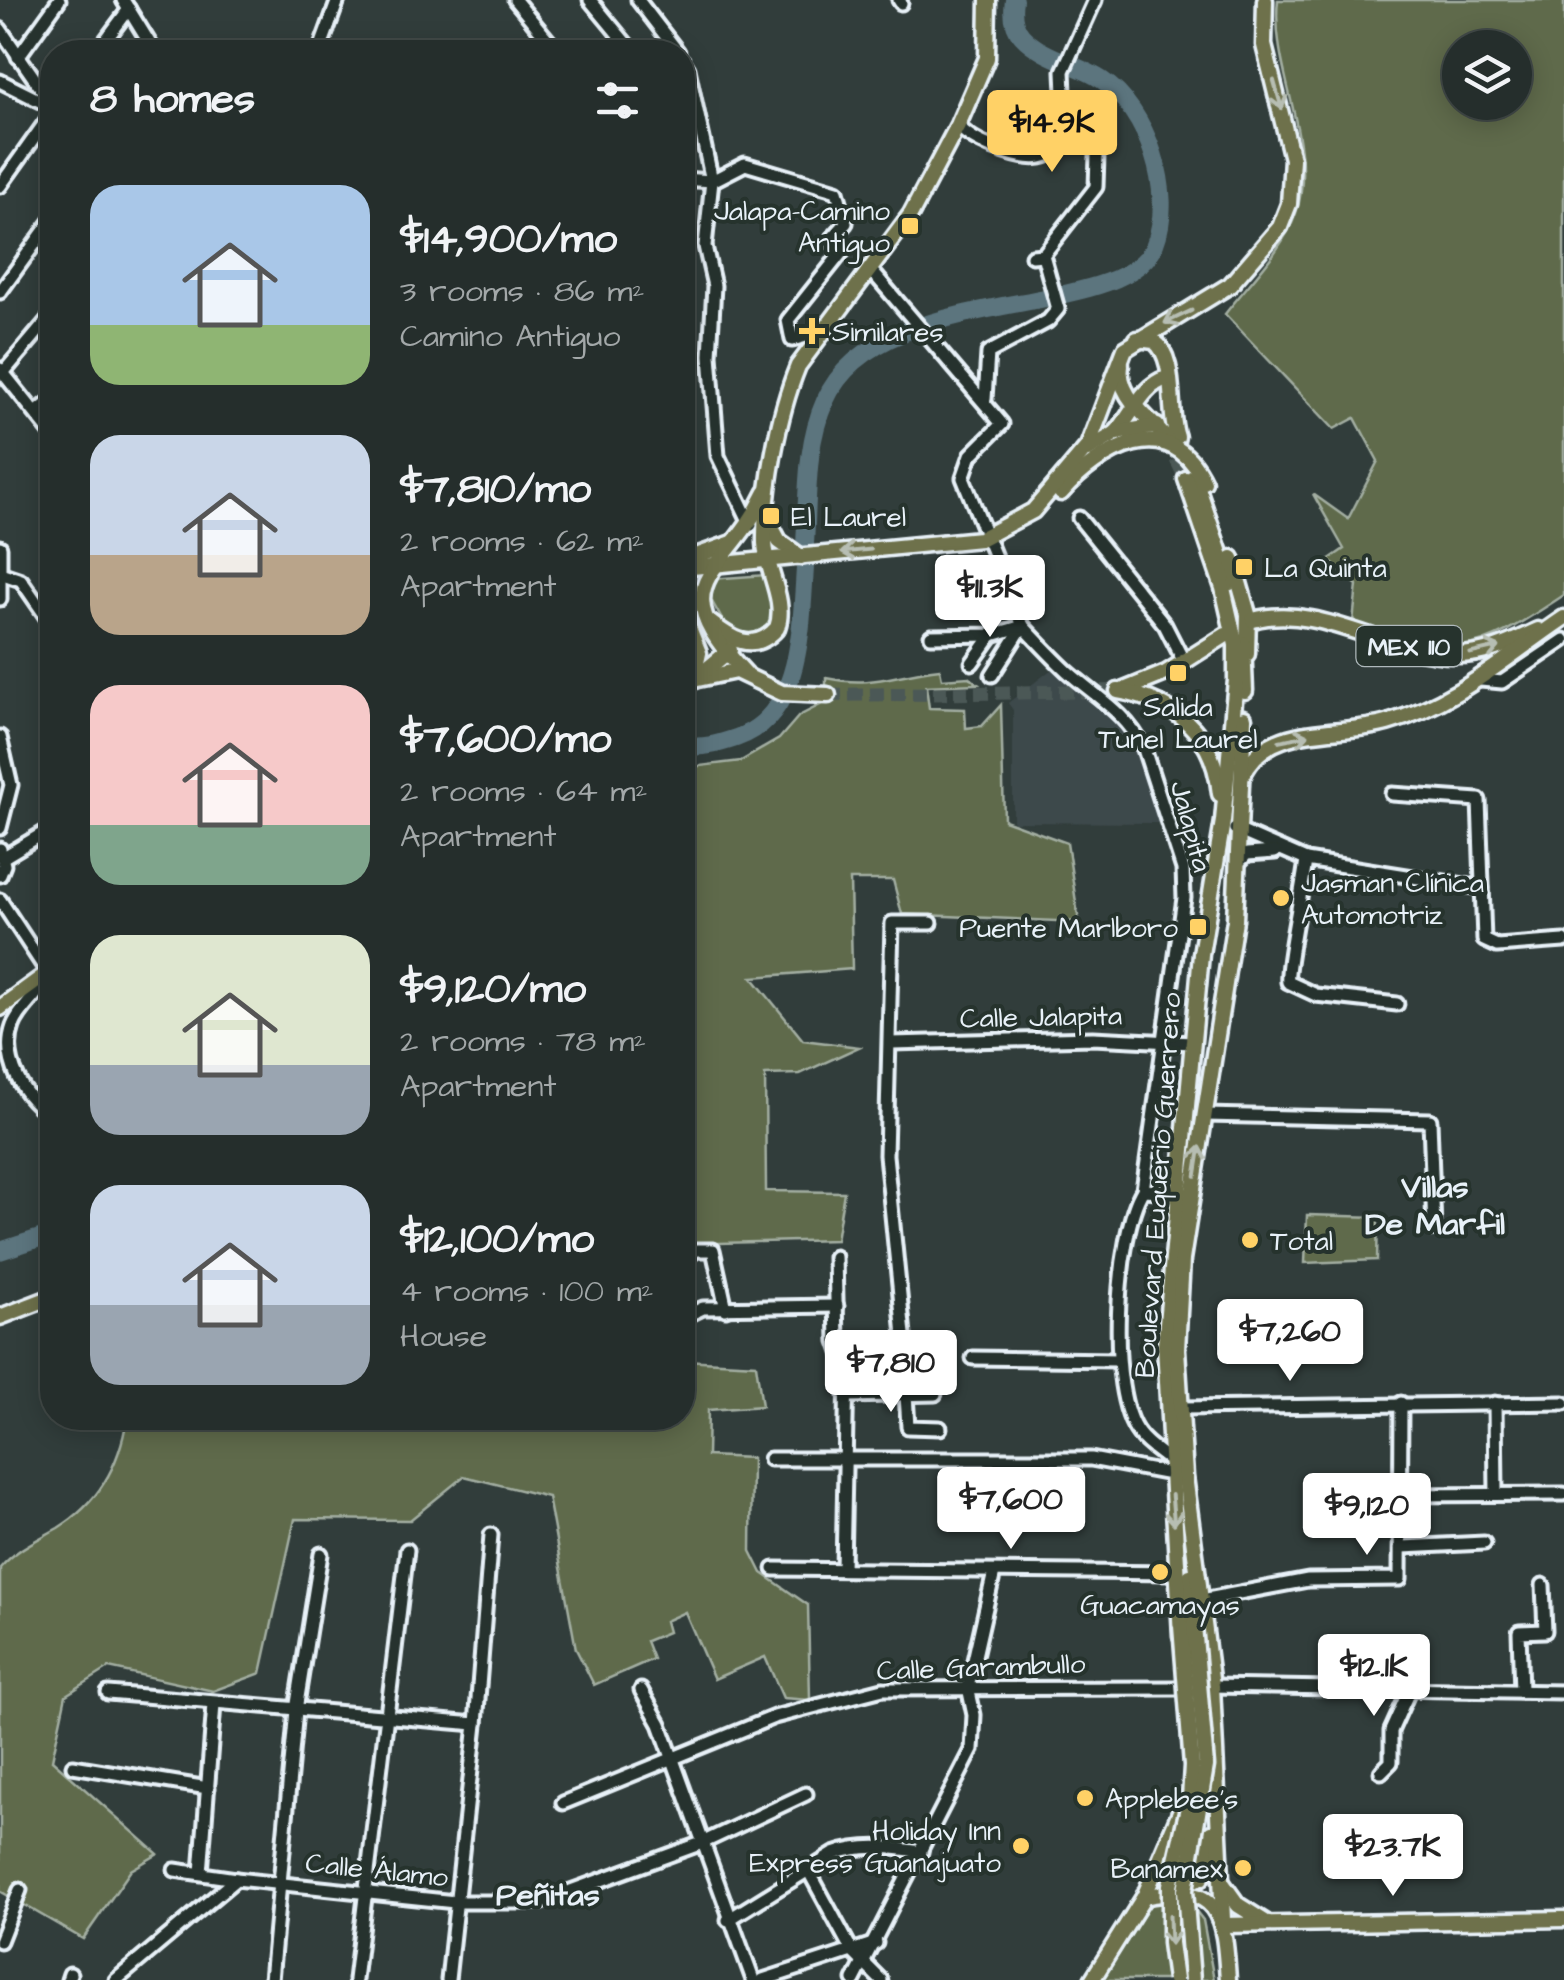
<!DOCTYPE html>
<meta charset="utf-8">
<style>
:root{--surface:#252e2c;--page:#2d3634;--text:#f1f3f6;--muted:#a3a8a9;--line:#424a48;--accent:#ffd166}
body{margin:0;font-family:"Architects Daughter",sans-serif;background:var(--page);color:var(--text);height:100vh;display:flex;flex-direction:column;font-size:38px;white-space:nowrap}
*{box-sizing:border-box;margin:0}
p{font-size:32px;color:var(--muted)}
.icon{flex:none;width:55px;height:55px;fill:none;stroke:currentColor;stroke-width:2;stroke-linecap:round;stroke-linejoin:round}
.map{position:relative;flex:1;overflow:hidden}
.drawer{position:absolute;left:40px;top:40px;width:655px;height:1390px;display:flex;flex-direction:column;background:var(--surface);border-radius:40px;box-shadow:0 5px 25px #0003,0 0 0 2px var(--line)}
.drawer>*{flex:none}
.buttons{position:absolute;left:1442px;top:30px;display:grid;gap:20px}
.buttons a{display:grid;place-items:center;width:90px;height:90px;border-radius:50%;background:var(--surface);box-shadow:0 5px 25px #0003,0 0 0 2px var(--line);font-size:50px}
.price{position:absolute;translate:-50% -85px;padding:0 22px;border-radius:10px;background:#fff;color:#222;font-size:32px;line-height:65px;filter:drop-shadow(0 2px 5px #0008)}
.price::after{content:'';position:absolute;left:50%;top:60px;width:30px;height:22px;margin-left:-15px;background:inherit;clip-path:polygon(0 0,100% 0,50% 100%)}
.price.on{background:var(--accent);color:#111}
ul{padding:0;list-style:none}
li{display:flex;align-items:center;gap:30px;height:250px;padding:0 50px}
li span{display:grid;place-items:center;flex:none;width:280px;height:200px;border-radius:30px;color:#555}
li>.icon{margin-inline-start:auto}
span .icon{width:120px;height:120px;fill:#fffc;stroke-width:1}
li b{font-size:42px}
h2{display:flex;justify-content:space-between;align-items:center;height:120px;padding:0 50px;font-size:42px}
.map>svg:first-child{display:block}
</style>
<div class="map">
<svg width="1564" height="1980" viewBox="0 0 1564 1980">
<rect width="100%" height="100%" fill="#313d3b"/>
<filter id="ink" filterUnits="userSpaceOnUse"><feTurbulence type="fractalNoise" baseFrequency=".01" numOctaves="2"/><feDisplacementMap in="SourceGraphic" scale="20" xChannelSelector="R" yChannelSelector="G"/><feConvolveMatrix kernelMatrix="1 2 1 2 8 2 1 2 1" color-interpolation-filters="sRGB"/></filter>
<g filter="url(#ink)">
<!-- built -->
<polygon fill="#3e494c" points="1056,666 1115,713 1137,741 1162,823 1013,822 1013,710 1008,703"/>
<!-- green -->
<g fill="#5e6b4c" stroke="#a3aea2" stroke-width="2.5" fill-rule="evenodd">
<path d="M1278,0H1564V595C1469,658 1462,658 1353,622L1357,585L1328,560L1344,549L1313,494L1348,519L1378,461L1355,418L1334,429L1225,314C1248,284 1284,249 1296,213C1319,144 1270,70 1278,0ZM1460,48H1515V102H1460Z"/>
<polygon points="766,575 774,622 753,640 729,632 710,598 710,579"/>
<path d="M940,669L942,679L969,677L978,684L926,686L929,708L965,709L966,728L982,726L1001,705L1004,820L1067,843L1079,922L902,914L893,880H850L852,969L752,977L803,1040L859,1047L800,1074L765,1075L766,1191L844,1192L836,1240L683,1244V768L741,761L779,739L799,716L826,702V678C874,688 893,674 940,669Z"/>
<polygon points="1307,1215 1378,1217 1377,1260 1305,1263"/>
<path d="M683,1360L756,1364L762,1406L708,1410L707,1456L752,1458L751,1551L762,1573L808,1605L810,1700L783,1698L765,1657L714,1679L685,1612L665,1621L668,1632L646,1641L653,1659L594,1685L576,1649L548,1497L464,1476L410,1520L295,1519L261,1673L213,1691L109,1668L66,1695L52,1760L158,1854L131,1870L83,1939L0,1891V1568C18,1548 35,1541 58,1528C99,1503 120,1463 127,1418H682Z"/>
<polygon points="1164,1899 1188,1901 1203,1920 1214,1980 1102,1980 1150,1905"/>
</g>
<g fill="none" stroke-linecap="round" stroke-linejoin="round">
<!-- river -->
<g stroke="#5c747e" stroke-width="18">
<path d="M805,544C808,497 805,445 825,401C878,279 1126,324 1155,244C1175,193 1148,110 1102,80C1078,64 1042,58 1022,36C1013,26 1012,13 1014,0"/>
<path d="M682,745C702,749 718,744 736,738C802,716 801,627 805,568"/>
<polyline points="0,1251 52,1234"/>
</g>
<!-- major-tunnel -->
<g stroke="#4c5857" stroke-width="14" stroke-dasharray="14 7" stroke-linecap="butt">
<polyline points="1167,440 1186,479"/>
<polyline points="828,695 1118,691"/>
</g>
<!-- minor casing -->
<g stroke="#e8f1f8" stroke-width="19">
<g id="minor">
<polyline points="123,0 155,52"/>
<polyline points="515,0 558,52"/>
<polyline points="590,0 633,52"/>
<polyline points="638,0 678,52"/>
<polyline points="899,0 901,3"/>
<polyline points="0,29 52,104"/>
<polyline points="97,52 129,9"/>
<polyline points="319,52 338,0"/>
<polyline points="18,57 59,0"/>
<polyline points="682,60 688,69 712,181 705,246 714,286 710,355 718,456 751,525"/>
<polyline points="0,81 52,107"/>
<path d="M958,125C970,142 1020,161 1041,157C1053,155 1059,147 1066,138L1063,71L1095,0"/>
<polyline points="682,179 712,181 745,164 837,191 846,223 830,241 846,247 788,320 792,340 824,331"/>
<polyline points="0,186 52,113"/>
<polyline points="1032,256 1043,255 1096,187 1098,125 1067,115"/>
<polyline points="870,269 1002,424 971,455 963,478 1023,626 992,675"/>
<polyline points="0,292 52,220"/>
<polyline points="0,369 52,434"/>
<polyline points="3,373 52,315"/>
<polyline points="985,399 988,353 1048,321 1058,309 1043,255"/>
<polyline points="37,412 52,400"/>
<polyline points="1079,518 1165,625 1184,662"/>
<polyline points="0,547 0,599"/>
<polyline points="3,574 21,580 52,625"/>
<path d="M931,636L992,635L1023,626C1037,641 1052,657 1067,671C1096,697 1126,712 1144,749L1183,869L1184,898L1143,1190C1116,1233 1106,1393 1139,1434C1146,1444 1159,1452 1169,1460"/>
<polyline points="972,663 992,635"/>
<polyline points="1481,680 1502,682 1564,640"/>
<polyline points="0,737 11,785 0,828"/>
<polyline points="1392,794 1479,800 1484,940 1497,946 1564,941"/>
<polyline points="1235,829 1306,860 1482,888"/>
<polyline points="0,849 4,865 0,875"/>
<polyline points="4,857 52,828"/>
<path d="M1306,860C1304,881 1285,972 1288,982L1316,995L1397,1004"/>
<polyline points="1237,864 1247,854 1275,852"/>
<polyline points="0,900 48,973"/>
<path d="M48,973C42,994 21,1005 13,1026C1,1059 24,1101 52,1115"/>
<polyline points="891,1043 1093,1038 1192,1043"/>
<polyline points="1205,1115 1430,1120 1434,1229"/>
<polyline points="1143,1190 1178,1192"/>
<polyline points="835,1257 837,1341 847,1370 843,1569"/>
<polyline points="682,1259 697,1250 713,1250 726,1309"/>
<polyline points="682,1318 703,1308 837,1306"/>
<polyline points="973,1358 1118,1360"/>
<polyline points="844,1362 890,1359 900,1353 904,1335 886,1155 892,923 931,923"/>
<polyline points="906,1394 908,1427 940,1428"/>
<polyline points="846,1396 935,1394"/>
<polyline points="1495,1403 1496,1494"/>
<polyline points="1180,1408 1564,1403"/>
<polyline points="770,1459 1091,1459 1170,1474"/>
<polyline points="1402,1495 1564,1494"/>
<polyline points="1403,1547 1484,1543"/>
<polyline points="774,1569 1178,1573"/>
<polyline points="1202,1600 1308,1580 1400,1579 1401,1403"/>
<polyline points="1212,1686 1564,1692"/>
<polyline points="641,1690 660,1724 753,1980"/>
<polyline points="1521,1691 1519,1632 1545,1631 1543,1585"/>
<polyline points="108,1693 476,1724"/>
<polyline points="73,1766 208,1788"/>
<polyline points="1381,1772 1391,1762 1391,1731 1410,1689"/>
<polyline points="563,1803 774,1717 883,1689 1180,1688"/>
<polyline points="807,1868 852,1951 881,1980"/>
<polyline points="175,1870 236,1879"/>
<polyline points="201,1873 214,1704"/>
<path d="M728,1920L834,1854C863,1844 892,1847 921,1852"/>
<polyline points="0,1941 20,1890"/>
<polyline points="68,1980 70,1974"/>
<polyline points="116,1980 236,1879 455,1902 541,1902 702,1843 806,1794"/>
<polyline points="271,1980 296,1710 321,1554"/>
<polyline points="355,1980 407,1550"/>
<polyline points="448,1980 476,1724 491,1535"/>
<polyline points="763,1980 876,1943"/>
<polyline points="854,1980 972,1750 974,1715 968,1687 994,1572"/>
</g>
</g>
<!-- major casing -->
<g stroke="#e8f1f8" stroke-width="21">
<g id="major">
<path d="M1137,339L1154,341C1178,359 1167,410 1177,437"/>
<path d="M1121,364C1116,397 1149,416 1167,440"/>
<path d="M1116,433C1133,414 1142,385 1167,378"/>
<polyline points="1088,450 1116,433 1157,426"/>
<polyline points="1194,476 1230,583"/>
<path d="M1061,493C1099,449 1170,408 1204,482"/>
<polyline points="769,522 779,541 801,557"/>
<polyline points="1232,558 1248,614 1247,654"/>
<polyline points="682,561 732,543"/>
<polyline points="682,568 980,539 1033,511 1088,446 1125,349 1230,285 1280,227 1289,204 1292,159 1264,45 1265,0"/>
<polyline points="682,610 699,653 693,680"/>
<path d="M707,620C731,639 753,655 777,628C787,600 766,571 765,543C764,491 778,415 798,366L911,214L958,125L987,58L988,0"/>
<path d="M1253,620C1322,602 1389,656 1457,655C1487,655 1512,642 1538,630"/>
<polyline points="1243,643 1245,691"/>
<path d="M746,674C656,579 726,577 766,492"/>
<polyline points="693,680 736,671 782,693 828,695"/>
<polyline points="682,690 730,650"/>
<polyline points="1124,690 1166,673 1226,635"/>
<path d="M1118,691C1176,701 1214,734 1220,794"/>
<path d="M1243,775C1267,721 1339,737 1387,723C1457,703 1506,657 1564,618"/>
<polyline points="0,1008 52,970"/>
<polyline points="0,1317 52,1297"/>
<polyline points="1190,1576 1194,1625"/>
<polyline points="1181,1636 1165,1345 1201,954 1223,821 1236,680 1236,645 1223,588 1186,479"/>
<polyline points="1178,1874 1191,1882 1201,1878 1211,1833"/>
<polyline points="1223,1884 1238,1905 1265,1922"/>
<path d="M1144,1897C1221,1881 1224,1915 1228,1980"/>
<polyline points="1223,1920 1212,1686 1185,1476 1177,1349 1182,1260 1235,920 1244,718"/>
<polyline points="1224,1925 1564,1919"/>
<polyline points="1092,1980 1144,1897 1182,1807"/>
</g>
</g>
<!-- minor -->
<use href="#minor" stroke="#26332d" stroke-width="11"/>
<!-- major -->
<use href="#major" stroke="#6e714b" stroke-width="14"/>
<!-- major-bridge casing -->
<g stroke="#e8f1f8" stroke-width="21" stroke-linecap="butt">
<g id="major-bridge">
<polyline points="1175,1980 1170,1943 1170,1885 1190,1799 1192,1766 1181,1626"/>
<polyline points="1192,1980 1185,1890 1206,1766 1194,1625"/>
</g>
</g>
<!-- major-bridge -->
<use href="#major-bridge" stroke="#6e714b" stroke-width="14"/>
</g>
<!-- one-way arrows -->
<defs><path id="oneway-shaft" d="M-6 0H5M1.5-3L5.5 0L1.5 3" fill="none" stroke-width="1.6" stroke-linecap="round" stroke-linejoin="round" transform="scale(2.5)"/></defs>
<g stroke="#b7beb3">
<use href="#oneway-shaft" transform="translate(1278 95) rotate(74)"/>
<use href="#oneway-shaft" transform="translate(1178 317) rotate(155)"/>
<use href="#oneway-shaft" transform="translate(856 551) rotate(174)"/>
<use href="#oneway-shaft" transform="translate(1485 650) rotate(-13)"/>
<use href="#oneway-shaft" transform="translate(1294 738) rotate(-11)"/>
<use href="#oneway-shaft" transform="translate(1198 1161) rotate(-81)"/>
<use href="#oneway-shaft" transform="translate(1173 1510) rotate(85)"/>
<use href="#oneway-shaft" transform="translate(1170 1930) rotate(88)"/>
</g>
</g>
<!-- markers -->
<g fill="#ffd166" stroke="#26332d" stroke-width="4">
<rect x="900" y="216" width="20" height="20" rx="5"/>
<path d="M807 316h10v10h10v10h-10v10h-10v-10h-10v-10h10z"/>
<rect x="761" y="506" width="20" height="20" rx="5"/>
<rect x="1234" y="557" width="20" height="20" rx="5"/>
<rect x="1168" y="663" width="20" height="20" rx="5"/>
<circle cx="1281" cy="898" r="10"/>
<rect x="1188" y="917" width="20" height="20" rx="5"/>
<circle cx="1250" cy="1240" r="10"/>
<circle cx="1160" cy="1572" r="10"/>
<circle cx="1085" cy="1798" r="10"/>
<circle cx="1021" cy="1846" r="10"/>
<circle cx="1243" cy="1868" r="10"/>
</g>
<g text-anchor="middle" stroke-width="8" stroke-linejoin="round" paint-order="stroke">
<!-- shield labels -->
<rect fill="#26332d" stroke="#aeb8bb" stroke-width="2.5" x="1356.5" y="626" width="105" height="40" rx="8"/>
<g font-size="25" font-weight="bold" fill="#e8f1f8">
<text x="1409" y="655">MEX 110</text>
</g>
<!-- poi labels -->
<g font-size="28" fill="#e8f1f8" stroke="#26332d" text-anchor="start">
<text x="890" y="220" text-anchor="end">Jalapa-Camino<tspan x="890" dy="32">Antiguo</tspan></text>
<text x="832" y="341">Similares</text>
<text x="791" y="526">El Laurel</text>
<text x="1264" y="577">La Quinta</text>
<text x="1178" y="716" text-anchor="middle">Salida<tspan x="1178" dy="32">Tunel Laurel</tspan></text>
<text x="1301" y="892">Jasman Clínica<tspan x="1301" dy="32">Automotriz</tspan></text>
<text x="1178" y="937" text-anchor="end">Puente Marlboro</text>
<text x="1270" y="1250">Total</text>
<text x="1160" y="1614" text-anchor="middle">Guacamayas</text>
<text x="1105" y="1808">Applebee's</text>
<text x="1001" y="1840" text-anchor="end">Holiday Inn<tspan x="1001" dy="32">Express Guanajuato</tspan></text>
<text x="1223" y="1878" text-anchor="end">Banamex</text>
</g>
<!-- street labels -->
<g font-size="28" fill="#e8f1f8" stroke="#26332d">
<text transform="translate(1192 826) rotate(75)" y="10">Jalapita</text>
<text transform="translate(1041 1016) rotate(-1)" y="10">Calle Jalapita</text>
<text transform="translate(1157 1185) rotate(-86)" y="10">Boulevard Euquerio Guerrero</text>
<text transform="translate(981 1666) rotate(-2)" y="10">Calle Garambullo</text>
<text transform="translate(377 1869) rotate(6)" y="10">Calle Álamo</text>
</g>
<!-- quarter labels -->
<g font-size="32" font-weight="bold" fill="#e8f1f8" stroke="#26332d">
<text x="1435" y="1197">Villas<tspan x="1435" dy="37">De Marfil</tspan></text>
<text x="548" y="1905">Peñitas</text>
</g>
</g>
</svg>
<div class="buttons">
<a><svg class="icon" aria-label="layers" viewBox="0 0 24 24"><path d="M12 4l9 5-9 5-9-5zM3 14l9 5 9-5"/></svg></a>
</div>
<b class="price on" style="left:1052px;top:175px">$14.9K</b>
<b class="price" style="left:990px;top:640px">$11.3K</b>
<b class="price" style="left:1290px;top:1384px">$7,260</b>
<b class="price" style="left:891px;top:1415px">$7,810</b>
<b class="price" style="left:1011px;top:1552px">$7,600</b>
<b class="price" style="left:1367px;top:1558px">$9,120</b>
<b class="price" style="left:1374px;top:1719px">$12.1K</b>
<b class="price" style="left:1393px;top:1899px">$23.7K</b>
<section class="drawer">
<h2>8 homes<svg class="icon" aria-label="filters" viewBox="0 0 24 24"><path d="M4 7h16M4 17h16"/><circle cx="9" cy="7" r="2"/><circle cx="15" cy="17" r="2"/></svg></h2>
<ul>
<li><span style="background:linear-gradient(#a9c7e8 70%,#8fb573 0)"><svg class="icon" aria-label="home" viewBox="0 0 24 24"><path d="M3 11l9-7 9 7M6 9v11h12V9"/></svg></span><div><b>$14,900/mo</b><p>3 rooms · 86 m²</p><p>Camino Antiguo</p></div></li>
<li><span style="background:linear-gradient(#c9d6e8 60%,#b9a48a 0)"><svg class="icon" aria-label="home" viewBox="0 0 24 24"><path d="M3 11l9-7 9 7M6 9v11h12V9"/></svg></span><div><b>$7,810/mo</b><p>2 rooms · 62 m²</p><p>Apartment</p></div></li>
<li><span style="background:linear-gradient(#f6c9c9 70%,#7fa58c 0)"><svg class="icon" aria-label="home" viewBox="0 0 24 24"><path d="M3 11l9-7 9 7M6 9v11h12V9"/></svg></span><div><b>$7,600/mo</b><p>2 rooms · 64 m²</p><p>Apartment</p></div></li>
<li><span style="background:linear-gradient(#dfe7d0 65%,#9aa5b1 0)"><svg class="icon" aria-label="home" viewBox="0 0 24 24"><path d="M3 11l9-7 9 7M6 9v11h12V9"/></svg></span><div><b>$9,120/mo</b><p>2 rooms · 78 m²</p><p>Apartment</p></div></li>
<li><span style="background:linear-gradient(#c9d6e8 60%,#9aa5b1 0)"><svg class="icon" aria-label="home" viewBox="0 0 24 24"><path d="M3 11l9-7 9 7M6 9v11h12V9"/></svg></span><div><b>$12,100/mo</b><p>4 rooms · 100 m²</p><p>House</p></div></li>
</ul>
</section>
</div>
